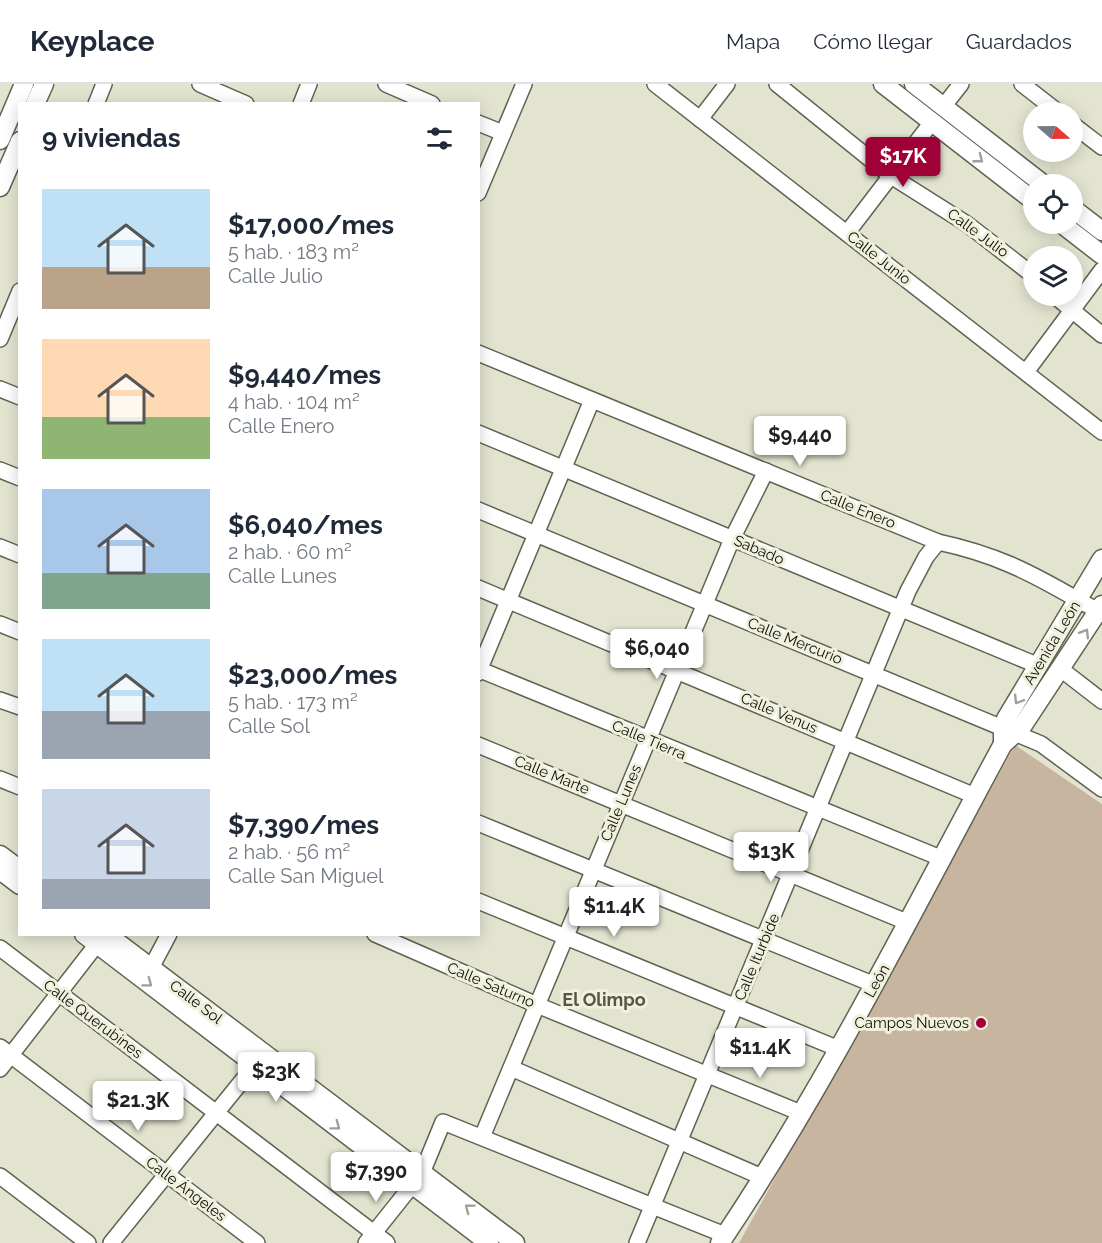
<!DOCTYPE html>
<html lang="es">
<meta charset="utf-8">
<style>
:root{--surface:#fff;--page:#f6f6f7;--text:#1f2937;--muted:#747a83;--line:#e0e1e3;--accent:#a00038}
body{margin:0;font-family:Raleway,sans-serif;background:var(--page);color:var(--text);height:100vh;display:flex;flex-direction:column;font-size:22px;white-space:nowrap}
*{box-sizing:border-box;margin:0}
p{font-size:20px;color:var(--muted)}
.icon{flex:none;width:33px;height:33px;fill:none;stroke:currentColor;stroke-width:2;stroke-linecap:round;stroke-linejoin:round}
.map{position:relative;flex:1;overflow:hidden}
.drawer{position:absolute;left:18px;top:18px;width:462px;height:834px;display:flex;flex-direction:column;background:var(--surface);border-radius:0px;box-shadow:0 3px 15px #0003}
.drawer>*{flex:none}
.needle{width:39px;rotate:110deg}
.tools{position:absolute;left:1023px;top:18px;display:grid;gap:12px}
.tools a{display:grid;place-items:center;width:60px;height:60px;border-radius:50%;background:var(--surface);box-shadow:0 3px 15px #0003;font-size:30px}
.price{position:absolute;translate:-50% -51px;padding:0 14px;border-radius:6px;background:#fff;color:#222;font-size:20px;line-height:39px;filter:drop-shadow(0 2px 3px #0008)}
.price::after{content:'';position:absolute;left:50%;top:36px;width:18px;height:14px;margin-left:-9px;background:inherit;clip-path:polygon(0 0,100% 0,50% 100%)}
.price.active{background:var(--accent);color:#fff}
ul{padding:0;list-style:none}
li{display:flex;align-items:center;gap:18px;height:150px;padding:0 24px}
li span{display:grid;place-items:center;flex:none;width:168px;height:120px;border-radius:0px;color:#555}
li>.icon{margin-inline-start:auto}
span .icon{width:72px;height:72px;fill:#fffc;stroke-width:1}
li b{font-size:26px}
h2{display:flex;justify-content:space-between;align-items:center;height:72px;padding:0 24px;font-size:26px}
header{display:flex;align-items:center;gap:36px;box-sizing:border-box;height:84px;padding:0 30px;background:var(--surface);border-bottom:2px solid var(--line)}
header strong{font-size:28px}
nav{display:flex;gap:33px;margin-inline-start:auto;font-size:21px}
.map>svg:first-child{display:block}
</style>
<header>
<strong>Keyplace</strong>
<nav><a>Mapa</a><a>Cómo llegar</a><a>Guardados</a></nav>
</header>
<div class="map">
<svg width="1102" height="1159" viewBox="0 0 1102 1159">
<rect width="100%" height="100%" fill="#e3e4d0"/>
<!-- green -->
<polygon fill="#c7b5a0" points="1015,661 1102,720 1102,1159 739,1159"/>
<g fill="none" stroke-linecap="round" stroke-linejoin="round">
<!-- minor casing -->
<g stroke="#616251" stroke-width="18">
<g id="minor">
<polyline points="200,0 246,20"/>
<polyline points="386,0 432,20"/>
<polyline points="655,0 1102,348"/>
<polyline points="777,0 891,92 967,140 1034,192"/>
<polyline points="1022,0 1058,28"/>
<polyline points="96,20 104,0"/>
<polyline points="301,20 309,0"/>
<polyline points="943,23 961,0"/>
<polyline points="700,35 727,0"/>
<polyline points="478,39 503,49"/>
<polyline points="1072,40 1102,63"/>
<polyline points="478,109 524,0"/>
<polyline points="847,149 932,38"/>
<polyline points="1055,212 1102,251"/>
<polyline points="0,255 20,207"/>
<path d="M478,269L938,458C994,470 1028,487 1078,516C1086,521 1095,524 1102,530"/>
<polyline points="1026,288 1102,186"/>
<polyline points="0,305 20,313"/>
<polyline points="478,349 1039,582"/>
<polyline points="0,386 20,394"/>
<polyline points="478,426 1041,660 1102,705"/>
<polyline points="0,463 20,471"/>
<polyline points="478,504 975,712"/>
<polyline points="0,540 20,548"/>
<polyline points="478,585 943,775"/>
<polyline points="1062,586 1102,617"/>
<polyline points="478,589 592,316"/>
<polyline points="0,616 20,623"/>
<polyline points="478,661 909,839"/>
<polyline points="0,695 20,703"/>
<polyline points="478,739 875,901"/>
<polyline points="478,817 839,965"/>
<polyline points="375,850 537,921 801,1029"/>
<polyline points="0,864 387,1159"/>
<polyline points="151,884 169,850"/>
<polyline points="0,963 257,1159"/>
<polyline points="511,984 762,1093"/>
<polyline points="0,985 97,860"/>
<polyline points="482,1053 732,455 766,387"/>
<polyline points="422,1089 443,1038 725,1151"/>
<polyline points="0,1092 88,1159"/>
<polyline points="111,1159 263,971"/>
<polyline points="366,1159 413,1100"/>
<polyline points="637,1159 908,507 926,473 938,458"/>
</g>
</g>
<!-- tertiary casing -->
<g stroke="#616251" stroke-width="21">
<g id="tertiary">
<polyline points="883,0 1034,117"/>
<polyline points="914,0 1043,100"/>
<polyline points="35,20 44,0"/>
<polyline points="0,56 24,0"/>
<polyline points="0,103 20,57"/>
<polyline points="1072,124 1102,147"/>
<polyline points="1062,140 1102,171"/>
<polyline points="1003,660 1003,644 1006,635 1102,475"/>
<polyline points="0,771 20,786"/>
<polyline points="0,786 20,801"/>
<polyline points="84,850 489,1159"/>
<polyline points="106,850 515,1159"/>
<path d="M720,1159C827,1000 912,828 1003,660L1021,644L1102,521"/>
</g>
</g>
<!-- minor -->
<use href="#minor" stroke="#fff" stroke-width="15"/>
<!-- tertiary -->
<use href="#tertiary" stroke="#fff" stroke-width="18"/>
</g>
<!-- one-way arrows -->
<defs><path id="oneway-chevron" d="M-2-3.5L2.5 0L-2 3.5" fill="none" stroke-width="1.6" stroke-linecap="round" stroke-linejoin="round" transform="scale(1.5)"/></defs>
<g stroke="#9e9e9c">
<use href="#oneway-chevron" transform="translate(979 75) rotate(38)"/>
<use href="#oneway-chevron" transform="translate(1085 549) rotate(-58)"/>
<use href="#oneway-chevron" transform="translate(1018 616) rotate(122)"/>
<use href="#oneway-chevron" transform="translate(148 899) rotate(37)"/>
<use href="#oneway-chevron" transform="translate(336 1042) rotate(37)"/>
<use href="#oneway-chevron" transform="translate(469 1124) rotate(-143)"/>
</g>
<!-- markers -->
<circle fill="#a00038" stroke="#f0f1dd" stroke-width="2" cx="981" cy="939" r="6"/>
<g text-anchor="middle" stroke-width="6" stroke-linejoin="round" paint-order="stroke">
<!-- street labels -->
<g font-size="15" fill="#0d0d07" stroke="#f0f1dd">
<text transform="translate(978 149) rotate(36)" y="5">Calle Julio</text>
<text transform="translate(879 174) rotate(38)" y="5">Calle Junio</text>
<text transform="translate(858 425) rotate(22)" y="5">Calle Enero</text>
<text transform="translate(759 466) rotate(23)" y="5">Sabado</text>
<text transform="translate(795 557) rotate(22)" y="5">Calle Mercurio</text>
<text transform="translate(1052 559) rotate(-59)" y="5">Avenida León</text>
<text transform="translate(779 629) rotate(23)" y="5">Calle Venus</text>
<text transform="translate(649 656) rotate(23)" y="5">Calle Tierra</text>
<text transform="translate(552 691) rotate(22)" y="5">Calle Marte</text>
<text transform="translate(621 719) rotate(-67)" y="5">Calle Lunes</text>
<text transform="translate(757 873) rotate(-67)" y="5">Calle Iturbide</text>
<text transform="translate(877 897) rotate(-61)" y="5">León</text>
<text transform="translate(491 901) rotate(23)" y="5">Calle Saturno</text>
<text transform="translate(196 918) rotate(37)" y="5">Calle Sol</text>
<text transform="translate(93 935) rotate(37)" y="5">Calle Querubines</text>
<text transform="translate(186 1105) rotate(37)" y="5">Calle Ángeles</text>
</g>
<!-- poi labels -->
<g font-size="15" fill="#0d0d07" stroke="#f0f1dd" text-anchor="end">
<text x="969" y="944">Campos Nuevos</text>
</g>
<!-- quarter labels -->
<g font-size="18" font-weight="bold" fill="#555645" stroke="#f0f1dd">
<text x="604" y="922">El Olimpo</text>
</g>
</g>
</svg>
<div class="tools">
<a><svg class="needle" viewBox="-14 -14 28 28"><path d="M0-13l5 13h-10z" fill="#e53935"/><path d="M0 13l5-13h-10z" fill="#747a83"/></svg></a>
<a><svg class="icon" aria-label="locate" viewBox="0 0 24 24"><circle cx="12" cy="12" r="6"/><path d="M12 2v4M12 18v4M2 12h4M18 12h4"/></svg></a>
<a><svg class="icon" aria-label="layers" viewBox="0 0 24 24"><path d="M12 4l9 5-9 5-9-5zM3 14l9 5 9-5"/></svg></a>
</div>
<b class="price active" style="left:903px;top:104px">$17K</b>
<b class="price" style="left:800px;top:383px">$9,440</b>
<b class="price" style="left:657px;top:596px">$6,040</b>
<b class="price" style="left:771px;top:799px">$13K</b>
<b class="price" style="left:614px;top:854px">$11.4K</b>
<b class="price" style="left:760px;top:995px">$11.4K</b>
<b class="price" style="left:276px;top:1019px">$23K</b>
<b class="price" style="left:138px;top:1048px">$21.3K</b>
<b class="price" style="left:376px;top:1119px">$7,390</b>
<section class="drawer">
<h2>9 viviendas<svg class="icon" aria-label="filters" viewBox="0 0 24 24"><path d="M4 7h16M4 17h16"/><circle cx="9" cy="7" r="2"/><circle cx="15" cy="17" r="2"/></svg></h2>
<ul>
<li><span style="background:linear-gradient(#bfe0f5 65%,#b9a48a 0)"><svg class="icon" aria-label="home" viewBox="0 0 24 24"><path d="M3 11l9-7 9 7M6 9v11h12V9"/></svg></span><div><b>$17,000/mes</b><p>5 hab. · 183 m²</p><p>Calle Julio</p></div></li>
<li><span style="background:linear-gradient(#ffd9b3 65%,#8fb573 0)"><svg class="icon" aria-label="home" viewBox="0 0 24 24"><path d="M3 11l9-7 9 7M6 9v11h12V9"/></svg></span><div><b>$9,440/mes</b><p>4 hab. · 104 m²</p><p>Calle Enero</p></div></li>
<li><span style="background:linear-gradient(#a9c7e8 70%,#7fa58c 0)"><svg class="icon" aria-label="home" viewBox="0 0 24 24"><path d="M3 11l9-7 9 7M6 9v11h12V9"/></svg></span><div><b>$6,040/mes</b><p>2 hab. · 60 m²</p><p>Calle Lunes</p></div></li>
<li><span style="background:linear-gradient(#bfe0f5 60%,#9aa5b1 0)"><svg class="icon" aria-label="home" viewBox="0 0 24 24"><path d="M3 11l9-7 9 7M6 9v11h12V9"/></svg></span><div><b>$23,000/mes</b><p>5 hab. · 173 m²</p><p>Calle Sol</p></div></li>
<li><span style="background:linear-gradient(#c9d6e8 75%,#9aa5b1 0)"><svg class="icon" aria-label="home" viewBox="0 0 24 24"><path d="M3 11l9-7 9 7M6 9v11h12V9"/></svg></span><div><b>$7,390/mes</b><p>2 hab. · 56 m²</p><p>Calle San Miguel</p></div></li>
</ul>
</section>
</div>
